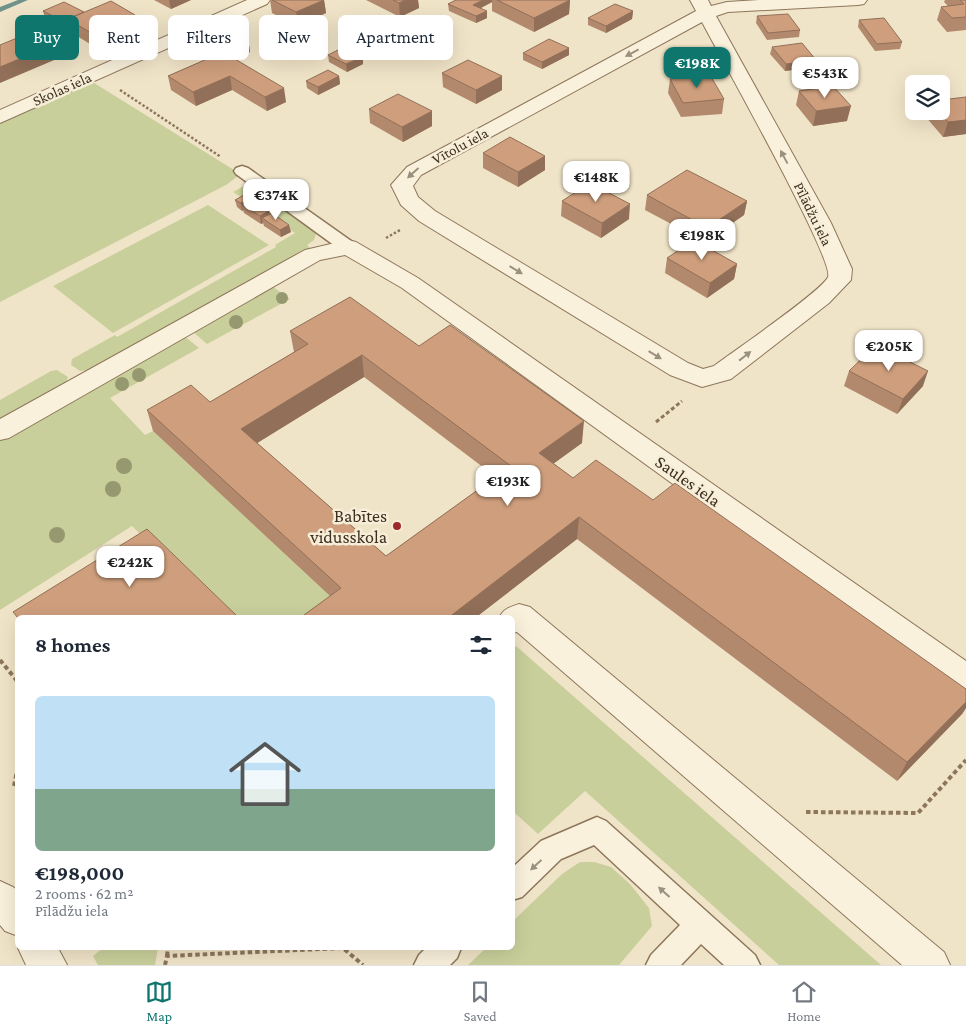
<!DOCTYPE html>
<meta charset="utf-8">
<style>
:root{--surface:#fff;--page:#f6f6f7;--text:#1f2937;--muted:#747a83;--line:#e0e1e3;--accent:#0f766e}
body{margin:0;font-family:"Crimson Pro",serif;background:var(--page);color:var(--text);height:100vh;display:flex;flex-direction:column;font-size:19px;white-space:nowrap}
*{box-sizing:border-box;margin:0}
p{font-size:16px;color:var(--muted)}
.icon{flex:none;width:28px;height:28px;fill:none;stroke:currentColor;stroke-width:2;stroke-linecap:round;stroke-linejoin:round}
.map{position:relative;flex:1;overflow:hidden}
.sheet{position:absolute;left:15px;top:615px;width:500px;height:335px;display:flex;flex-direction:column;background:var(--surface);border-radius:8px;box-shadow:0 5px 20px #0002}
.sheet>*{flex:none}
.hud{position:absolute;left:15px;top:15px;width:500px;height:45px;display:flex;gap:10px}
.controls{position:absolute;left:905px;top:75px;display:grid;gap:10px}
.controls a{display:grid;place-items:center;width:45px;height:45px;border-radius:8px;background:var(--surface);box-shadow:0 5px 20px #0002;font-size:25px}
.price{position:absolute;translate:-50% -42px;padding:0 11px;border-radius:10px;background:#fff;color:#222;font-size:16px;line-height:32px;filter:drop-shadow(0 1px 2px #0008)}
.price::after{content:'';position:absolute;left:50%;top:30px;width:15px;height:11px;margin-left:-8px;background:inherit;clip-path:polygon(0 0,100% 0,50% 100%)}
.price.active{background:var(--accent);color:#fff}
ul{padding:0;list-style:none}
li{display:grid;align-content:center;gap:10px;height:265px;padding:0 20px}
li span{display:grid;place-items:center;height:155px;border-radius:8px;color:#555}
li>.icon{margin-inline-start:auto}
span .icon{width:90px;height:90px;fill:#fffc;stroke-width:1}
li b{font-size:21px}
h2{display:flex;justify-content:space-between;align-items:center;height:60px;padding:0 20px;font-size:21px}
.pill{padding:0 18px;border-radius:8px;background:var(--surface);box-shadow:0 5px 20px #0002;font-size:18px;line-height:45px}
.pill.active{background:var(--accent);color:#fff}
.menu{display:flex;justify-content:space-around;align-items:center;height:70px;border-top:1px solid var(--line);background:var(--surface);font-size:14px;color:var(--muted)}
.menu a{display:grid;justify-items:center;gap:2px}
.menu .active{color:var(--accent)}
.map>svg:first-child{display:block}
</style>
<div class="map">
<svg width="966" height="965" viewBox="0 0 966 965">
<rect width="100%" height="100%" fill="#f0e4c8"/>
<!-- green -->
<g fill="#c9cf9b">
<polygon points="91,81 234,170 238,176 226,185 0,302 0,122"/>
<polygon points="251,186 312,230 316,234 314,240 307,245 310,248 89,370 80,371 71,365 72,359 115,335 117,337 276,247 275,245 295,233 233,192 242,187"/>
<polygon points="208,205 269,245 113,333 53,286"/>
<polygon points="269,284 290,299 207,344 191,330"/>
<polygon points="183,335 199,348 110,398 145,435 153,431 344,609 332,617 224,617 132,526 0,610 0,439"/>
<polygon points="57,370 68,377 66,382 0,420 0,400 51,371"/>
<polygon points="516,646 881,965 779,965 585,791 538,834 515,813 513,816 512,649"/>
<polygon points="580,862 594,862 611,867 630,884 649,908 652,926 619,965 468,965 486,948 512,948 513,921 562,874"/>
<polygon points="103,948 158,948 155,965 98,965 93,956"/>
</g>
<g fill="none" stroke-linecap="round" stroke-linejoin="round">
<!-- stream -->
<polygon fill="#6f938a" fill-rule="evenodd" points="18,0 28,0 0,12 0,7"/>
<!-- service casing -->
<g stroke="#8d765c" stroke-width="3">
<g id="service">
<polygon points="242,166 248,168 354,243 357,247 354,251 348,252 342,251 236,174 234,171 236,168"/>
<polygon points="597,817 606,821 755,955 760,965 724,965 701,944 681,965 646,965 651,955 680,925 594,845 561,859 522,897 512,900 512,868 541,841"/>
<polygon points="426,948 461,948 457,958 450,965 414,965 419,955"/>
</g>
</g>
<!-- pedestrian casing -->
<g stroke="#8d765c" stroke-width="2">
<path id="pedestrian" d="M519,604L530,607L944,952L950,965H902L517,632L512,633V618H499C503,609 510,607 519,604Z"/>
</g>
<!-- minor casing -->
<g stroke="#8d765c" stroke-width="2">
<g id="minor">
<polygon points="247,0 270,0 267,4 0,123 0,110"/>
<path d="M690,0H708L711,6L727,2L759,0H867L864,4L858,5L728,12L716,16L831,223L852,269L851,280L829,303L731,379L702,387L670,375L419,221L401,205L391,185L407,167L696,11ZM702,22C718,53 835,260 828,277C822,291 731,353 714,366L703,369L688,363L435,211L418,197L413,186L421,175Z"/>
<polygon points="348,240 356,242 418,278 966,661 966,691 955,688 402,288 345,255 320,260 9,438 0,440 0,419 305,250"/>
<polygon points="0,881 13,887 18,891 18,936 5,931 0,925"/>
<polygon points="18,948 58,948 67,965 26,965"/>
</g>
</g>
<!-- path-far2 -->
<g stroke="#8d765c" stroke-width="2.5" stroke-dasharray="2.5 2" stroke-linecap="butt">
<polyline points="120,90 221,157"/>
<polyline points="386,238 400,230"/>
</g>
<!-- path-far1 -->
<polyline stroke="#8d765c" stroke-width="3" stroke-dasharray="4 2.5" stroke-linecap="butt" points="656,422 682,401"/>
<!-- path -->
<g stroke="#8d765c" stroke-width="4" stroke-dasharray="4.5 3" stroke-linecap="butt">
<polyline points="0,660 18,682"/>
<polyline points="14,786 18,766"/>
<polyline points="806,812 918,813 966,760"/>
<polyline points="167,956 168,948"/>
<polyline points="165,965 167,956 343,948 363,965"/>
</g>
<!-- service -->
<use href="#service" fill="#faf1dc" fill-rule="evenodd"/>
<!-- pedestrian -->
<use href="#pedestrian" fill="#faf1dc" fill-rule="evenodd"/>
<!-- minor -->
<use href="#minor" fill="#faf1dc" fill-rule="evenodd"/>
</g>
<!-- trees -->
<g fill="#96986f">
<circle cx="282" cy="298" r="6"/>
<circle cx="236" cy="322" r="7"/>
<circle cx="139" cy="375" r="7"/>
<circle cx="122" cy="384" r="7"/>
<circle cx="124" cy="466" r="8"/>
<circle cx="113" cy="489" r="8"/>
<circle cx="57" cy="535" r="8"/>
</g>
<!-- wall -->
<g fill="#b2896c" fill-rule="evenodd">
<polygon points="154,0 191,0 171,9"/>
<polygon points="270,0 324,0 326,13 298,26 272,13"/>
<polygon points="366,0 418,0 419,8 400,17"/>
<polygon points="456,0 570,0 569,14 534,32 492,11 492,2 481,8 487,18 476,23 449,11 448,4"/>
<polygon points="945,0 966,0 966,30 947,32 937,20 941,7 948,6 944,2"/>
<polygon points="43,11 84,12 138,28 95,47 72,33 70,26 65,28 45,18"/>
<polygon points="633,11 632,19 606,33 588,25 588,18"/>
<polygon points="757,16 800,30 799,37 767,40 756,23"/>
<polygon points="859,20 902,42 900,49 875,51 858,27"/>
<polygon points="420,28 420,35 385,52 367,43 367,36"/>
<polygon points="191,33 248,38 250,52 235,59 286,102 267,111 232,90 196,106 171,90 168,76 211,57 194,47"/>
<polygon points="772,47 815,67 785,71 770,54"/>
<polygon points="523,53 569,55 542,69 523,60"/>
<polygon points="328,55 363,57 363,64 347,72 329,62"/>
<polygon points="442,73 502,76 502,90 476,104 443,87"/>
<polygon points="339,76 340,84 318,95 307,88 306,81"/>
<polygon points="670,79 724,99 722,114 681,117 668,93"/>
<polygon points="799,91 847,121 813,126 796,105"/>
<polygon points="966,97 966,134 943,137 925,116 926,111 941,111"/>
<polygon points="369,109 432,126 403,142 370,123"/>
<polygon points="483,153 545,170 518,187 483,168"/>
<polygon points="647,195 747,201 744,215 705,242 645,210"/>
<polygon points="235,200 250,201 269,215 291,232 281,237 264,226 263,223 261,224 244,213 243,210 242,211 237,207"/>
<polygon points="562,201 629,219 601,238 561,216"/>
<polygon points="667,258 737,264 734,279 707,298 665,273"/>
<path d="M290,331L419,346L582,443L553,463L573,478L653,500L966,689V708L962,714L897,781L577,539L475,618H300L330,596L153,431L147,410L210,402L294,352ZM364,377L496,477L386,556L257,443Z"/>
<polygon points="849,371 923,386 897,414 844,386"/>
</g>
<!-- shaded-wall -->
<g fill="#916f58">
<polygon points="169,0 191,0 171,9"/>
<polygon points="324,0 326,13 298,26 296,12"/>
<polygon points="405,0 418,0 419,8 400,17 399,3"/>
<polygon points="483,0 492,0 492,2 473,12 473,5"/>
<polygon points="570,0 569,14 534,32 534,18"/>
<polygon points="487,11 487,18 476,23 476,16"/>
<polygon points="633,11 632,19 606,33 606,26"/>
<polygon points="135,15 138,28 95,47 91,33"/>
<polygon points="68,19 70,26 65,28 63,21"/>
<polygon points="420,28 420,35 385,52 384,45"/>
<polygon points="248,38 250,52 223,64 221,50"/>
<polygon points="55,44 59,58 0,83 0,67"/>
<polygon points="569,48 569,55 542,69 542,62"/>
<polygon points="363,57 363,64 347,72 346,64"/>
<polygon points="816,60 815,67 785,71 786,64"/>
<polygon points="230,76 232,90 196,106 193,92"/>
<polygon points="339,76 340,84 318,95 318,87"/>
<polygon points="502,76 502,90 476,104 476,90"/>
<polygon points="284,88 286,102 267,111 265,97"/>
<polygon points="851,106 847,121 813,126 816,111"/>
<polygon points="432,111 432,126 403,142 402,127"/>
<polygon points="966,120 966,134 943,137 948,122"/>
<polygon points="545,156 545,170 518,187 518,172"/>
<polygon points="250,199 251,206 242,205 243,210 242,211 241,203"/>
<polygon points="747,201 744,215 705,242 707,228"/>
<polygon points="630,204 629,219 601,238 602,223"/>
<polygon points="269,211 270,219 262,218 263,223 261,224 260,216"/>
<polygon points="289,225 291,232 281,237 280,230"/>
<polygon points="737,264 734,279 707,298 710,283"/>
<polygon points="362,355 364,377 246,450 241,429"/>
<polygon points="928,371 923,386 897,414 903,399"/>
<polygon points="584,421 582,443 538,475 539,453"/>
<polygon points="579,517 577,539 475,618 448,618"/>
<polygon points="966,702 966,708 962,714 897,781 907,762"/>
</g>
<!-- building -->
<g fill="#cf9f7d" stroke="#916f58" fill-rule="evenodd">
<polygon points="272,0 324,0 296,12"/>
<polygon points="393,0 405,0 399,3"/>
<polygon points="456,0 483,0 473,5 487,11 476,16 448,4"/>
<polygon points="497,0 570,0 534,18"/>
<polygon points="960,0 966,0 966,17 952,18 941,7 964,4"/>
<polygon points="111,1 135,15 91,33 68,19"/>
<polygon points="64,2 84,12 63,21 43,11"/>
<polygon points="615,4 633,11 606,26 588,18"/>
<polygon points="788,14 800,30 768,33 757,16"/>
<polygon points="884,18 902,42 877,44 859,20"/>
<polygon points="402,19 420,28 384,45 367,36"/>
<polygon points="218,22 248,38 221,50 191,33"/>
<polygon points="34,31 55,44 0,67 0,45"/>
<polygon points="549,39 569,48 542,62 523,53"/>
<polygon points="802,43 816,60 786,64 772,47"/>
<polygon points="344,47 363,57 346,64 328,55"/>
<polygon points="223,52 284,88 265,97 230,76 193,92 168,76"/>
<polygon points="468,60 502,76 476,90 442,73"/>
<polygon points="328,70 339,76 318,87 306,81"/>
<polygon points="710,75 724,99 683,103 670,79"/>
<polygon points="833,86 851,106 816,111 799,91"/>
<polygon points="398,94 432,111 402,127 369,109"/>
<polygon points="966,97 966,120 948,122 938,111 941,111 941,100"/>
<polygon points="510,137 545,156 518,172 483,153"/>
<polygon points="687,170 747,201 707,228 647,195"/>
<polygon points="590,183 630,204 602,223 562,201"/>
<polygon points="244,195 250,199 241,203 235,200"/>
<polygon points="251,200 269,211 260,216 242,205"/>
<polygon points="272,213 289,225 280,230 262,218"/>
<polygon points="694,240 737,264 710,283 667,258"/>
<path d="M350,297L419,346L450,325L584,421L539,453L573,478L596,460L653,500L675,483L966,689V702L907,762L579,517L448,618H300L341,588L147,410L191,385L210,402L308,344L290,331ZM362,355L511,466L386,556L241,429Z"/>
<polygon points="876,345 928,371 903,399 849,371"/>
<polygon points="147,529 239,618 18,618 13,612"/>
</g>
<!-- one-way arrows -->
<defs><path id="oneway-solid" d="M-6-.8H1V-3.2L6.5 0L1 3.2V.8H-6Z" transform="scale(1.25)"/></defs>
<g fill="#9c907e">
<use href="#oneway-solid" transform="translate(632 53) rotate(152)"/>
<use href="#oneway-solid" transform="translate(784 157) rotate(-118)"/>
<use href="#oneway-solid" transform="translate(413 173) rotate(138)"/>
<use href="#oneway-solid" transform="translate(516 270) rotate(31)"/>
<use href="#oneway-solid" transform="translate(655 355) rotate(31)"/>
<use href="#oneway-solid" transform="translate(745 356) rotate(-38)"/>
<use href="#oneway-solid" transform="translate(536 865) rotate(137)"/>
<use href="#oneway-solid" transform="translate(664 892) rotate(-138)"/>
</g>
<!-- markers -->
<circle fill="#9e2a2b" stroke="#f7eed8" stroke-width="2" cx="397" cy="526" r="5"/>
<g text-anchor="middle" stroke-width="5" stroke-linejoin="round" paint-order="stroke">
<!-- far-street labels -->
<g font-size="15" fill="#3d2e20" stroke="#f7eed8">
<text transform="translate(62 89) rotate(-24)" y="5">Skolas iela</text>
<text transform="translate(460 146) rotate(-28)" y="5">Vītolu iela</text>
<text transform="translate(813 214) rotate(64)" y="5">Pīlādžu iela</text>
</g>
<!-- street labels -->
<g font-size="18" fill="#3d2e20" stroke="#f7eed8">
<text transform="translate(688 481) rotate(35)" y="6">Saules iela</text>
</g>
<!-- poi labels -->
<g font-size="18" fill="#3d2e20" stroke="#f7eed8" text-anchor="end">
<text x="387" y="522">Babītes<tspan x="387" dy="21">vidusskola</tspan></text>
</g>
</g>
</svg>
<div class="controls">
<a><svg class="icon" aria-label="layers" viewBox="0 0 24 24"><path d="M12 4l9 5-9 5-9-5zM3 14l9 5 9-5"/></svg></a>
</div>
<b class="price active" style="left:697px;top:89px">€198K</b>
<b class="price" style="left:825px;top:99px">€543K</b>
<b class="price" style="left:596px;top:203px">€148K</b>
<b class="price" style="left:276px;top:221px">€374K</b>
<b class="price" style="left:702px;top:261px">€198K</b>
<b class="price" style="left:889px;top:372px">€205K</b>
<b class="price" style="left:508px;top:507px">€193K</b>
<b class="price" style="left:130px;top:588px">€242K</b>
<div class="hud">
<a class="pill active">Buy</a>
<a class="pill">Rent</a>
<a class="pill">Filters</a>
<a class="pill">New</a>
<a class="pill">Apartment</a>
</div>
<section class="sheet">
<h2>8 homes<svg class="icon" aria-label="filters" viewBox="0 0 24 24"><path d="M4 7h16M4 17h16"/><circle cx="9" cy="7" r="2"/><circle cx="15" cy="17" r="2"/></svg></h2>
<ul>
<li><span style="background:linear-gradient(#bfe0f5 60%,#7fa58c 0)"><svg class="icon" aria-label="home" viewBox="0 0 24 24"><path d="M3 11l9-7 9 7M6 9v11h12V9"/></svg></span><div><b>€198,000</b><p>2 rooms · 62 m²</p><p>Pīlādžu iela</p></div></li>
</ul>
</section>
</div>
<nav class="menu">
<a class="active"><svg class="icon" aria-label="map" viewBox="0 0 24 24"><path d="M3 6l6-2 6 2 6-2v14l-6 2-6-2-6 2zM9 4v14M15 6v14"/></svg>Map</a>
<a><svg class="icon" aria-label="saved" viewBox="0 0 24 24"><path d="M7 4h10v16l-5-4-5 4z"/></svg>Saved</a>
<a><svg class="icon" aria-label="home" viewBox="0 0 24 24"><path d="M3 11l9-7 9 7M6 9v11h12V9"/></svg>Home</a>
</nav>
